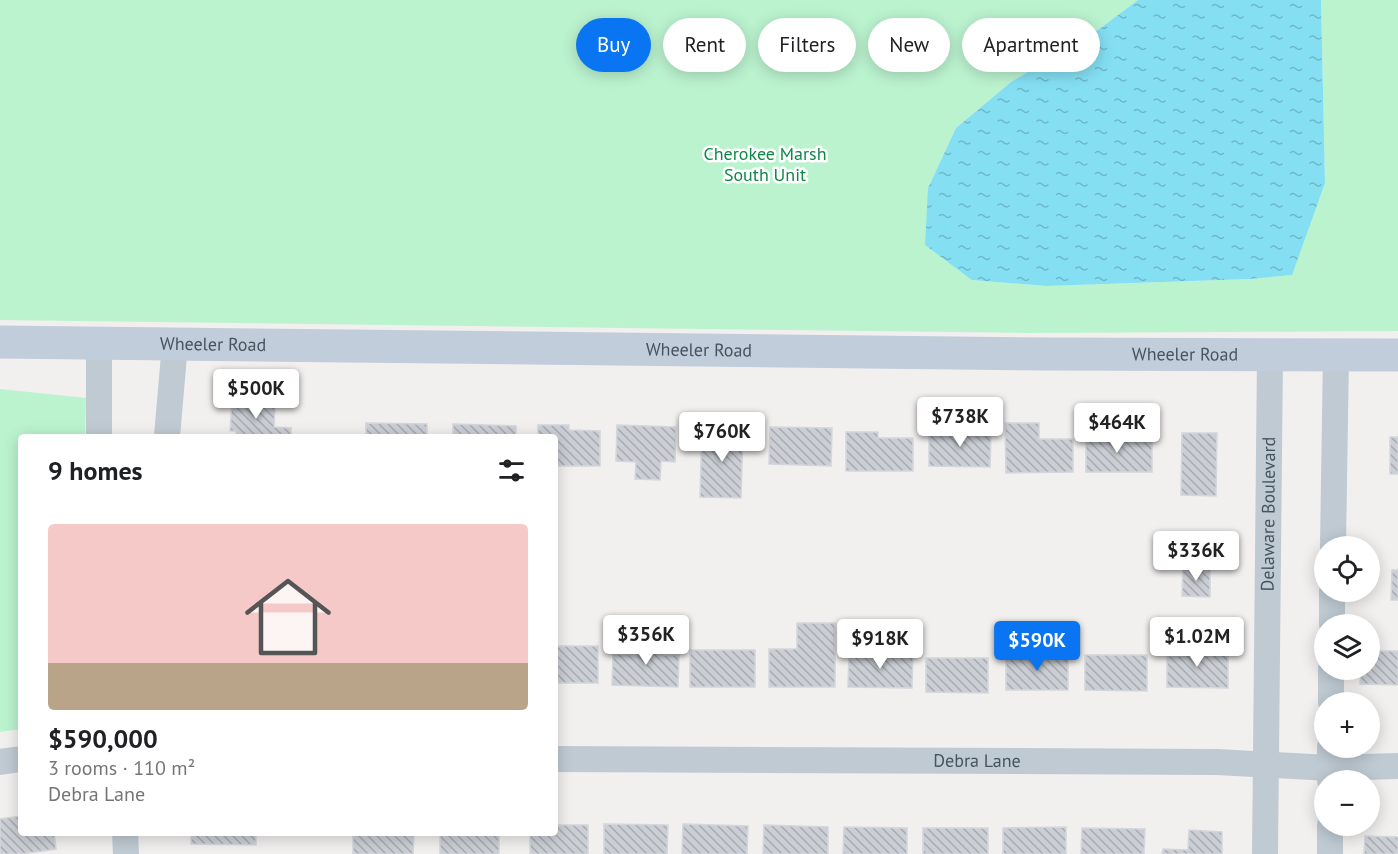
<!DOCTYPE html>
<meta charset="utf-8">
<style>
:root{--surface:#fff;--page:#f2f2f2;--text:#202124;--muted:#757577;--accent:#0a75f2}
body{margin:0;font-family:"PT Sans",sans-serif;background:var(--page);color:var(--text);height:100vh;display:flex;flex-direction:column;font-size:22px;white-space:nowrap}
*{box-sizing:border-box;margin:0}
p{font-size:20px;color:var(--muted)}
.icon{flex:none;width:33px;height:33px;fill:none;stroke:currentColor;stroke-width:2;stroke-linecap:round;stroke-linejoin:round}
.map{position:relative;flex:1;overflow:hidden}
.side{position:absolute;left:18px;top:434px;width:540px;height:402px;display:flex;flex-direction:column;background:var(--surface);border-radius:6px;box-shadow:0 3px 15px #0003}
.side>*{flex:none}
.hud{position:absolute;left:576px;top:18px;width:570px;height:54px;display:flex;gap:12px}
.controls{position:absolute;left:1314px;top:536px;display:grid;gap:12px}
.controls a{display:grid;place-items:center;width:66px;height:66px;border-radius:50%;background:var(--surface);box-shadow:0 3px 15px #0003;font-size:30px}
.price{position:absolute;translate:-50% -51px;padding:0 14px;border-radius:6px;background:#fff;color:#222;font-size:20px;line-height:39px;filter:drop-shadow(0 2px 3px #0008)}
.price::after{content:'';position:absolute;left:50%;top:36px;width:18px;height:14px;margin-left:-9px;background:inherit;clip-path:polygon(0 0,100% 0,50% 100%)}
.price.active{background:var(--accent);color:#fff}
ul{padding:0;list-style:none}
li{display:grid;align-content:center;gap:12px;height:318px;padding:0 30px}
li span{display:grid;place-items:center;height:186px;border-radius:6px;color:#555}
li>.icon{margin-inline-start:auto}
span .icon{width:108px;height:108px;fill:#fffc;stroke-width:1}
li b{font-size:26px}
h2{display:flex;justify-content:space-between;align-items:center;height:72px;padding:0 30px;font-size:26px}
.tag{padding:0 21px;border-radius:27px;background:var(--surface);box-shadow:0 3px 15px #0003;font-size:21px;line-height:54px}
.tag.active{background:var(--accent);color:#fff}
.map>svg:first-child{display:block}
</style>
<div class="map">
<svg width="1398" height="854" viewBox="0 0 1398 854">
<defs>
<pattern id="water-ripples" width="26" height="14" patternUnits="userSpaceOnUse" patternTransform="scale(1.5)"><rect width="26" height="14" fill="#84dff3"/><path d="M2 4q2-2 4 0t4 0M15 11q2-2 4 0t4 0" fill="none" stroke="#6eb7c8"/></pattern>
<pattern id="building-back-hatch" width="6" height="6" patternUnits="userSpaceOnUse" patternTransform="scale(1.5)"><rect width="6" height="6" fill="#cbcfd5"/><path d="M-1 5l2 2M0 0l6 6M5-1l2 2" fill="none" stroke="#a7abb0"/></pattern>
</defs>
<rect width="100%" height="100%" fill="#f2efef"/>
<!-- park -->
<g fill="#bbf3cf">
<polygon points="0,0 1138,0 1098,30 1011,82 956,128 928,188 972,280 1046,286 1250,279 1291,275 1325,183 1321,0 1398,0 1398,331 1028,333 0,320"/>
<polygon points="0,389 86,398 85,436 21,436 21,729 0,732"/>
</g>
<!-- water -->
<polygon fill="url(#water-ripples)" points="1138,0 1321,0 1325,183 1292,275 1250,279 1046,286 972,280 925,245 928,188 956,128 1011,82 1098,30"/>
<!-- building -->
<g fill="url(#building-back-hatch)" stroke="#d3d6dc" stroke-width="1.5">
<polygon points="232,402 275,404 274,427 291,428 291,436 236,436 236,431 230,431"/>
<polygon points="366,423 427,424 427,436 366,436"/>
<polygon points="1005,423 1039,423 1039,439 1073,439 1073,472 1006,473"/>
<polygon points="453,424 516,426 516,436 453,436"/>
<polygon points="538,425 569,425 569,430 600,431 600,466 555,466 555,436 538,436"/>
<polygon points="617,425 676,427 675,462 661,461 660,480 635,479 636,462 616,461"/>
<polygon points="770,427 832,428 831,466 769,464"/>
<polygon points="702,429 743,430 741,498 700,497"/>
<polygon points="929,429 991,430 990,467 929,466"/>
<polygon points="846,432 878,432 878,438 913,438 913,471 846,471"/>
<polygon points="1086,432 1118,432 1118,440 1152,440 1152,472 1086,472"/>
<polygon points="1182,433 1217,433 1216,496 1181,495"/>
<rect x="1390" y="437" width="8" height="37"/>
<polygon points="1183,568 1210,568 1210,597 1182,596"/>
<polygon points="1392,570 1398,570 1398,600 1391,600"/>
<polygon points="797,623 835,623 835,687 769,687 769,649 797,649"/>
<polygon points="637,636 663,637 663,655 679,655 678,687 612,685 613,654 637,655"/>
<polygon points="1182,641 1206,641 1206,655 1228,655 1228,688 1167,687 1167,656 1182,656"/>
<rect x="555" y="646" width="43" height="37"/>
<rect x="690" y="650" width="65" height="37"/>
<polygon points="849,651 913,652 912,688 848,687"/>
<polygon points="1370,651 1398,651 1398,685 1360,684 1361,669 1370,669"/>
<polygon points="1068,653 1068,690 1006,690 1006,654"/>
<polygon points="1085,655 1147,655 1147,691 1085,690"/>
<polygon points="926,658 988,658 988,693 926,692"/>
<polygon points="21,816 21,832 54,832 56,849 21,854 0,854 0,819"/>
<polygon points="604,824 668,825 667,854 604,854"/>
<polygon points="683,824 748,826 747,854 682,854"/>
<polygon points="555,825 588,825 588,854 530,854 530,832 555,832"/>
<polygon points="764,825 828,827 828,854 763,854"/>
<polygon points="844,827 907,828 907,854 843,854"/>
<polygon points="1066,827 1066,854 1003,854 1003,828"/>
<rect x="923" y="828" width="65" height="26"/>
<polygon points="1082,828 1145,829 1144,854 1081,854"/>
<polygon points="1189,830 1222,832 1222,854 1162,854 1163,849 1188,850"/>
<polygon points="191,832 256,832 256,845 191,844"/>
<polygon points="353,832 414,832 413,854 353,854"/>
<rect x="440" y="832" width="59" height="22"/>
<polygon points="1365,836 1398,837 1398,854 1364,854"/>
</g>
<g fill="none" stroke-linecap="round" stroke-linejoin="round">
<!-- street -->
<g stroke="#bfcad3" stroke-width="26">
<polyline points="99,343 99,436"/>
<polyline points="167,436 175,344"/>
<polyline points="1333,546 1336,354"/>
<polyline points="1332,624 1332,591"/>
<polyline points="1331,702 1331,669"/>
<path id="s1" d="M555,759L1217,762L1330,768L1398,766"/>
<polyline points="0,762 21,759"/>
<polyline points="1330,780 1330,747"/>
<polyline points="1330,825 1330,854"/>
<polyline points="125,832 126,854"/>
<path id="s2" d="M1265,854L1270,354"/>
</g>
<!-- secondary -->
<path stroke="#c1cdda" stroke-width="33" id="s3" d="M0,342L1044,354L1398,355"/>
</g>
<g text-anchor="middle" stroke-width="5" stroke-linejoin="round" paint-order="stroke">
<!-- park labels -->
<g font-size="18" fill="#0f8748" stroke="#fff">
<text x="765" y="160">Cherokee Marsh<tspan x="765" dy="21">South Unit</tspan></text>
</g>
<!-- street labels -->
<g font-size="18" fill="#46545f" stroke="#fff">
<text dy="6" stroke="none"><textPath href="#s3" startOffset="213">Wheeler Road</textPath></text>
<text dy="6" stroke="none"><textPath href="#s3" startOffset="699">Wheeler Road</textPath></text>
<text dy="6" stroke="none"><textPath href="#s3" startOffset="1185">Wheeler Road</textPath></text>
<text dy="6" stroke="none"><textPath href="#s2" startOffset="340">Delaware Boulevard</textPath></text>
<text dy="6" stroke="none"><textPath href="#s1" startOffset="422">Debra Lane</textPath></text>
</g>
</g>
</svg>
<div class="controls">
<a><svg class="icon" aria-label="locate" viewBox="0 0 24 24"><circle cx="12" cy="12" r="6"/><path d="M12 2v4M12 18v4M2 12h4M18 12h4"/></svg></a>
<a><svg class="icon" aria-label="layers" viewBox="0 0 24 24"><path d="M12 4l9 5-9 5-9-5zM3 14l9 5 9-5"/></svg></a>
<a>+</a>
<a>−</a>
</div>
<b class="price" style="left:256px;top:420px">$500K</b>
<b class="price" style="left:960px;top:448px">$738K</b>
<b class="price" style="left:1117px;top:454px">$464K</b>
<b class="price" style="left:722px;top:463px">$760K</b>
<b class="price" style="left:1196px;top:582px">$336K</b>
<b class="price" style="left:646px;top:666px">$356K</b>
<b class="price" style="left:1197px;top:668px">$1.02M</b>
<b class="price" style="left:880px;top:670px">$918K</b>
<b class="price active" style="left:1037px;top:672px">$590K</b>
<div class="hud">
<a class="tag active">Buy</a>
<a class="tag">Rent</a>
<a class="tag">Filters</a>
<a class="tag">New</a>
<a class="tag">Apartment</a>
</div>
<section class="side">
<h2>9 homes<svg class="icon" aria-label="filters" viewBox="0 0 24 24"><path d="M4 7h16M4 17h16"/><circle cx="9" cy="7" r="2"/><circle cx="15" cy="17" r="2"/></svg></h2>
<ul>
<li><span style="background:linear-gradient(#f6c9c9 75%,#b9a48a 0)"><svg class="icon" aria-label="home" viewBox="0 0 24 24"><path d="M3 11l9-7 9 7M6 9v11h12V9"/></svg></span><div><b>$590,000</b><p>3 rooms · 110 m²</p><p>Debra Lane</p></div></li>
</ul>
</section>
</div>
